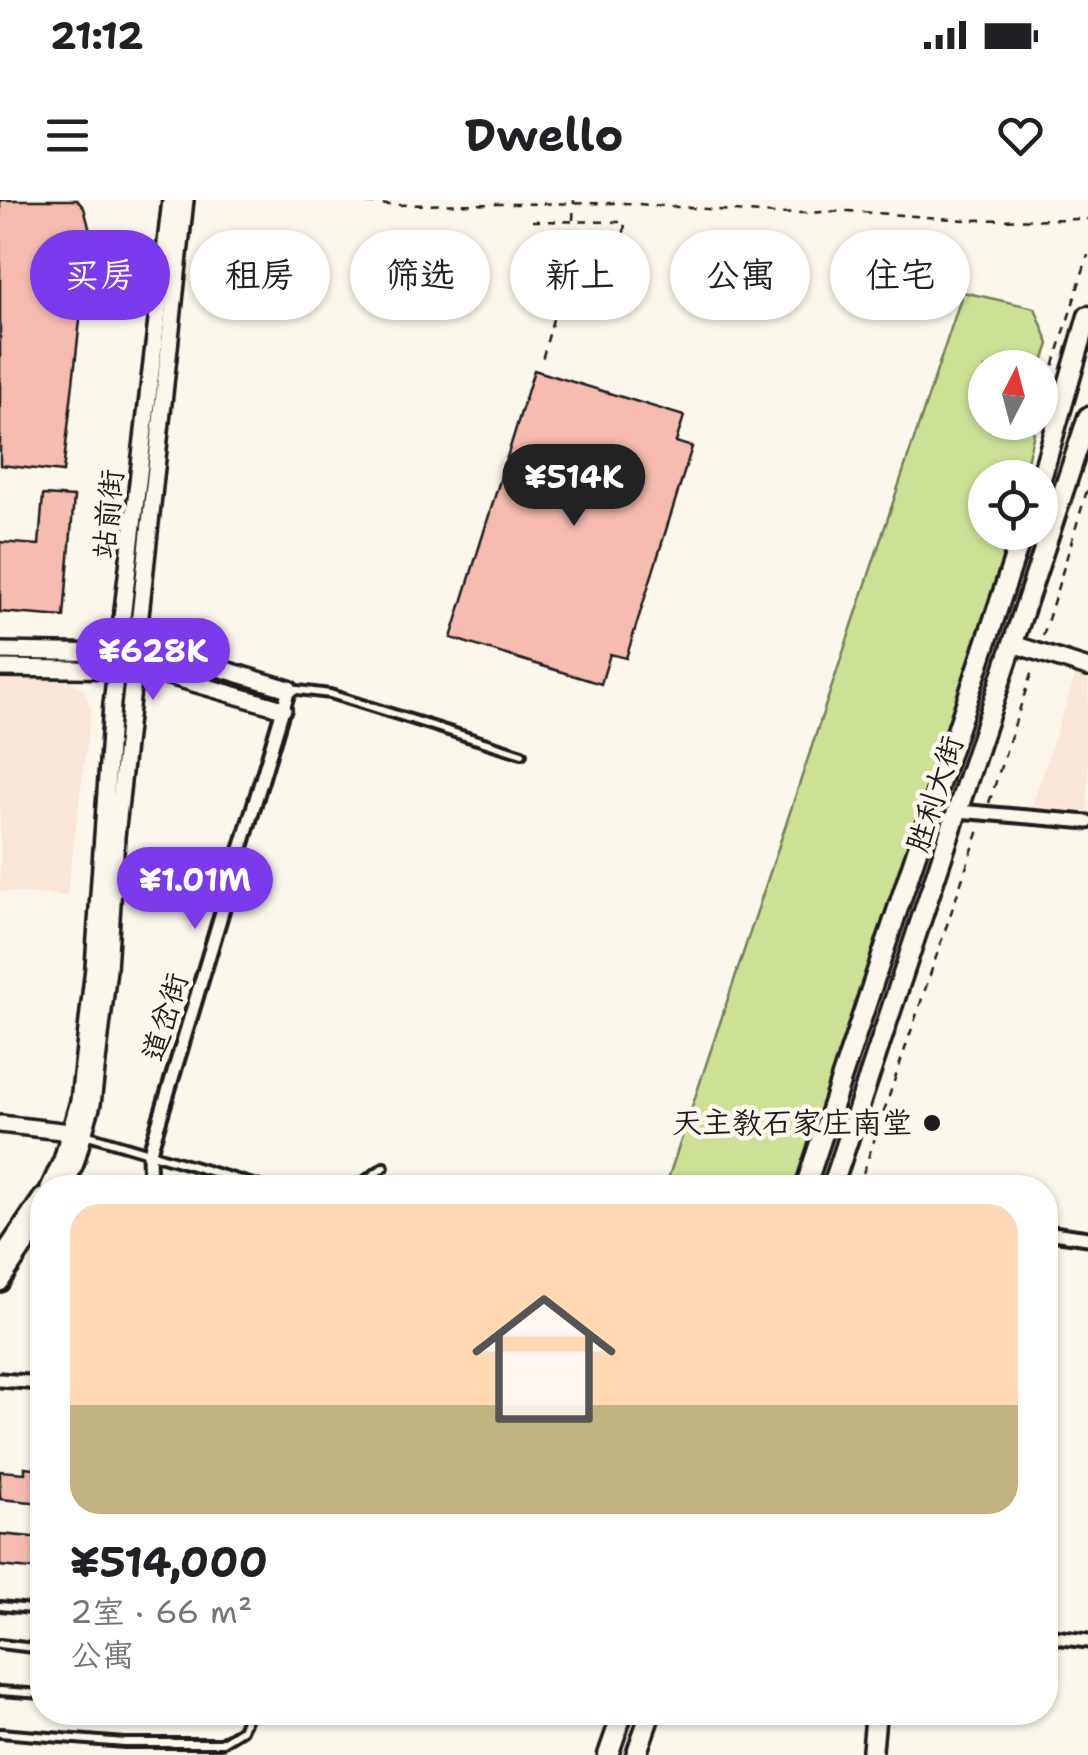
<!DOCTYPE html>
<html lang="zh">
<meta charset="utf-8">
<style>
:root{--surface:#fff;--page:#f6f6f6;--text:#202124;--muted:#757577;--accent:#7c3aed}
body{margin:0;font-family:"Shantell Sans","LXGW WenKai TC",sans-serif;background:var(--page);color:var(--text);height:100vh;display:flex;flex-direction:column;font-size:38px;white-space:nowrap}
*{box-sizing:border-box;margin:0}
p{font-size:32px;color:var(--muted)}
.icon{flex:none;width:55px;height:55px;fill:none;stroke:currentColor;stroke-width:2;stroke-linecap:round;stroke-linejoin:round}
.map{position:relative;flex:1;overflow:hidden}
.details{position:absolute;left:30px;top:975px;width:1028px;height:550px;display:flex;flex-direction:column;background:var(--surface);border-radius:40px;box-shadow:0 2px 8px #0004}
.details>*{flex:none}
.banner{position:absolute;left:30px;top:30px;width:1030px;height:90px;display:flex;gap:20px}
.needle{width:65px;rotate:6deg}
.tools{position:absolute;left:968px;top:150px;display:grid;gap:20px}
.tools a{display:grid;place-items:center;width:90px;height:90px;border-radius:50%;background:var(--surface);box-shadow:0 2px 8px #0004;font-size:50px}
.price{position:absolute;translate:-50% -85px;padding:0 22px;border-radius:35px;background:var(--accent);color:#fff;font-size:32px;line-height:65px;filter:drop-shadow(0 2px 5px #0008)}
.price::after{content:'';position:absolute;left:50%;top:60px;width:30px;height:22px;margin-left:-15px;background:inherit;clip-path:polygon(0 0,100% 0,50% 100%)}
.price.active{background:#222;color:#fff}
ul{padding:0;list-style:none}
li{display:grid;align-content:center;gap:20px;height:530px;padding:0 40px}
li span{display:grid;place-items:center;height:310px;border-radius:30px;color:#555}
li>.icon{margin-inline-start:auto}
span .icon{width:180px;height:180px;fill:#fffc;stroke-width:1}
li b{font-size:42px}
.tag{padding:0 35px;border-radius:45px;background:var(--surface);box-shadow:0 2px 8px #0004;font-size:35px;line-height:90px}
.tag.active{background:var(--accent);color:#fff}
.status{display:flex;justify-content:space-between;align-items:center;height:70px;padding:0 50px;background:var(--surface);direction:ltr}
.status svg{height:28px;fill:currentColor}
header{display:flex;justify-content:space-between;align-items:center;height:130px;padding:0 40px;background:var(--surface);font-size:45px;font-weight:700}
.map>svg:first-child{display:block}
</style>
<div class="status"><b>21:12</b><svg viewBox="0 0 49 12"><path d="M0 12V9h3v3zM5 12V6h3v6zM10 12V3h3v9zM15 12V0h3v12zM26 1h20v11H26zM47 4h2v5h-2z"/></svg></div>
<header><svg class="icon" aria-label="menu" viewBox="0 0 24 24"><path d="M4 6h16M4 12h16M4 18h16"/></svg>Dwello<svg class="icon" aria-label="heart" viewBox="0 0 24 24"><path d="M12 20l-8-8c-3-5 5-10 8-4 3-6 11-1 8 4z"/></svg></header>
<div class="map">
<svg width="1088" height="1555" viewBox="0 0 1088 1555">
<rect width="100%" height="100%" fill="#fbf7ec"/>
<filter id="ink" filterUnits="userSpaceOnUse"><feTurbulence type="fractalNoise" baseFrequency=".01" numOctaves="2"/><feDisplacementMap in="SourceGraphic" scale="20" xChannelSelector="R" yChannelSelector="G"/><feConvolveMatrix kernelMatrix="1 2 1 2 8 2 1 2 1" color-interpolation-filters="sRGB"/></filter>
<g filter="url(#ink)">
<!-- built -->
<g fill="#fae5da">
<polygon points="1075,476 1088,480 1088,611 1032,606"/>
<polygon points="0,479 69,479 85,491 91,510 67,696 0,691"/>
</g>
<!-- green -->
<polygon fill="#cce196" stroke="#747e59" stroke-width="2.5" points="963,92 1035,108 1049,144 1040,171 1040,168 985,168 985,222 1029,223 1034,233 1023,277 985,278 985,332 1009,333 992,403 794,987 665,988"/>
<!-- building -->
<g fill="#f6bcaf" stroke="#1c1c1c" stroke-width="2.5">
<polygon points="0,0 77,0 84,8 90,31 63,272 0,265"/>
<polygon points="534,170 684,216 676,242 692,247 626,458 610,454 601,484 451,438"/>
<polygon points="43,295 74,297 64,417 0,412 0,342 39,345"/>
<polygon points="25,1267 42,1269 42,1303 0,1299 0,1271 25,1273"/>
<polygon points="0,1334 42,1338 42,1370 0,1366"/>
</g>
<g fill="none" stroke-linecap="round" stroke-linejoin="round">
<!-- lane casing -->
<g stroke="#1c1c1c" stroke-width="14">
<g id="lane">
<polyline points="290,489 330,494 522,554"/>
<polyline points="85,934 267,988"/>
<polyline points="355,988 384,967"/>
<polyline points="0,1406 42,1410"/>
<polyline points="0,1444 42,1449"/>
<polyline points="0,1491 42,1494"/>
<polyline points="0,1533 125,1543 221,1543 242,1530 249,1512"/>
</g>
</g>
<!-- street casing -->
<g stroke="#1c1c1c" stroke-width="19">
<g id="street">
<polyline points="958,611 1088,622"/>
<polyline points="150,988 149,955 289,489"/>
<polyline points="1045,1032 1088,1038"/>
<polyline points="0,1180 42,1183"/>
<polyline points="1045,1436 1088,1441"/>
</g>
</g>
<!-- secondary casing -->
<g stroke="#1c1c1c" stroke-width="22">
<g id="secondary">
<polyline points="1013,444 1088,468"/>
<polyline points="0,451 172,454 289,489"/>
<polyline points="0,468 135,470 169,476 283,509"/>
<polyline points="0,924 79,933"/>
<polyline points="49,988 62,960 79,901 94,767 112,504 171,0"/>
<polyline points="64,988 75,964 92,904 108,769 116,637 185,0"/>
<polyline points="0,1059 42,997"/>
<polyline points="0,1083 42,1021"/>
</g>
</g>
<!-- primary casing -->
<g stroke="#1c1c1c" stroke-width="25">
<g id="primary">
<polyline points="1040,282 1088,116"/>
<polyline points="805,988 1023,332"/>
<polyline points="832,988 1088,217"/>
<polyline points="608,1555 623,1512"/>
<polyline points="636,1555 651,1512"/>
<polyline points="872,1555 876,1512"/>
</g>
</g>
<!-- path -->
<g stroke="#1c1c1c" stroke-width="2.5" stroke-dasharray="8 8" stroke-linecap="butt">
<polyline points="335,0 388,5 624,3 775,14 849,11 966,20 1088,19"/>
<polyline points="532,21 625,22 624,32 576,33 541,164"/>
<polyline points="1043,212 1050,177 1088,55"/>
<polyline points="1043,436 1088,287"/>
<polyline points="989,603 1033,468"/>
<polyline points="858,988 981,624"/>
</g>
<!-- lane -->
<use href="#lane" stroke="#fbf7ec" stroke-width="6"/>
<!-- street -->
<use href="#street" stroke="#fbf7ec" stroke-width="11"/>
<!-- secondary -->
<use href="#secondary" stroke="#fbf7ec" stroke-width="15"/>
<!-- primary -->
<use href="#primary" stroke="#fbf7ec" stroke-width="18"/>
<!-- path-bridge -->
<polyline stroke="#1c1c1c" stroke-width="2.5" stroke-dasharray="8 8" stroke-linecap="butt" points="573,20 574,0"/>
</g>
</g>
<!-- markers -->
<circle fill="#1c1c1c" stroke="#fbf7ec" stroke-width="4" cx="932" cy="923" r="10"/>
<g text-anchor="middle" stroke-width="9" stroke-linejoin="round" paint-order="stroke">
<!-- street labels -->
<g font-size="30" fill="#1c1c1c" stroke="#fbf7ec">
<text transform="translate(108 314) rotate(-84)" y="10">站前街</text>
<text transform="translate(935 594) rotate(-72)" y="10">胜利大街</text>
<text transform="translate(165 817) rotate(-73)" y="10">道岔街</text>
</g>
<!-- poi labels -->
<g font-size="30" fill="#1c1c1c" stroke="#fbf7ec" text-anchor="end">
<text x="912" y="933">天主教石家庄南堂</text>
</g>
</g>
</svg>
<div class="tools">
<a><svg class="needle" viewBox="-14 -14 28 28"><path d="M0-13l5 13h-10z" fill="#e53935"/><path d="M0 13l5-13h-10z" fill="#757577"/></svg></a>
<a><svg class="icon" aria-label="locate" viewBox="0 0 24 24"><circle cx="12" cy="12" r="6"/><path d="M12 2v4M12 18v4M2 12h4M18 12h4"/></svg></a>
</div>
<b class="price active" style="left:574px;top:329px">¥514K</b>
<b class="price" style="left:153px;top:503px">¥628K</b>
<b class="price" style="left:195px;top:732px">¥1.01M</b>
<div class="banner">
<a class="tag active">买房</a>
<a class="tag">租房</a>
<a class="tag">筛选</a>
<a class="tag">新上</a>
<a class="tag">公寓</a>
<a class="tag">住宅</a>
</div>
<section class="details">
<ul>
<li><span style="background:linear-gradient(#ffd9b3 65%,#c2b280 0)"><svg class="icon" aria-label="home" viewBox="0 0 24 24"><path d="M3 11l9-7 9 7M6 9v11h12V9"/></svg></span><div><b>¥514,000</b><p>2室 · 66 m²</p><p>公寓</p></div></li>
</ul>
</section>
</div>
